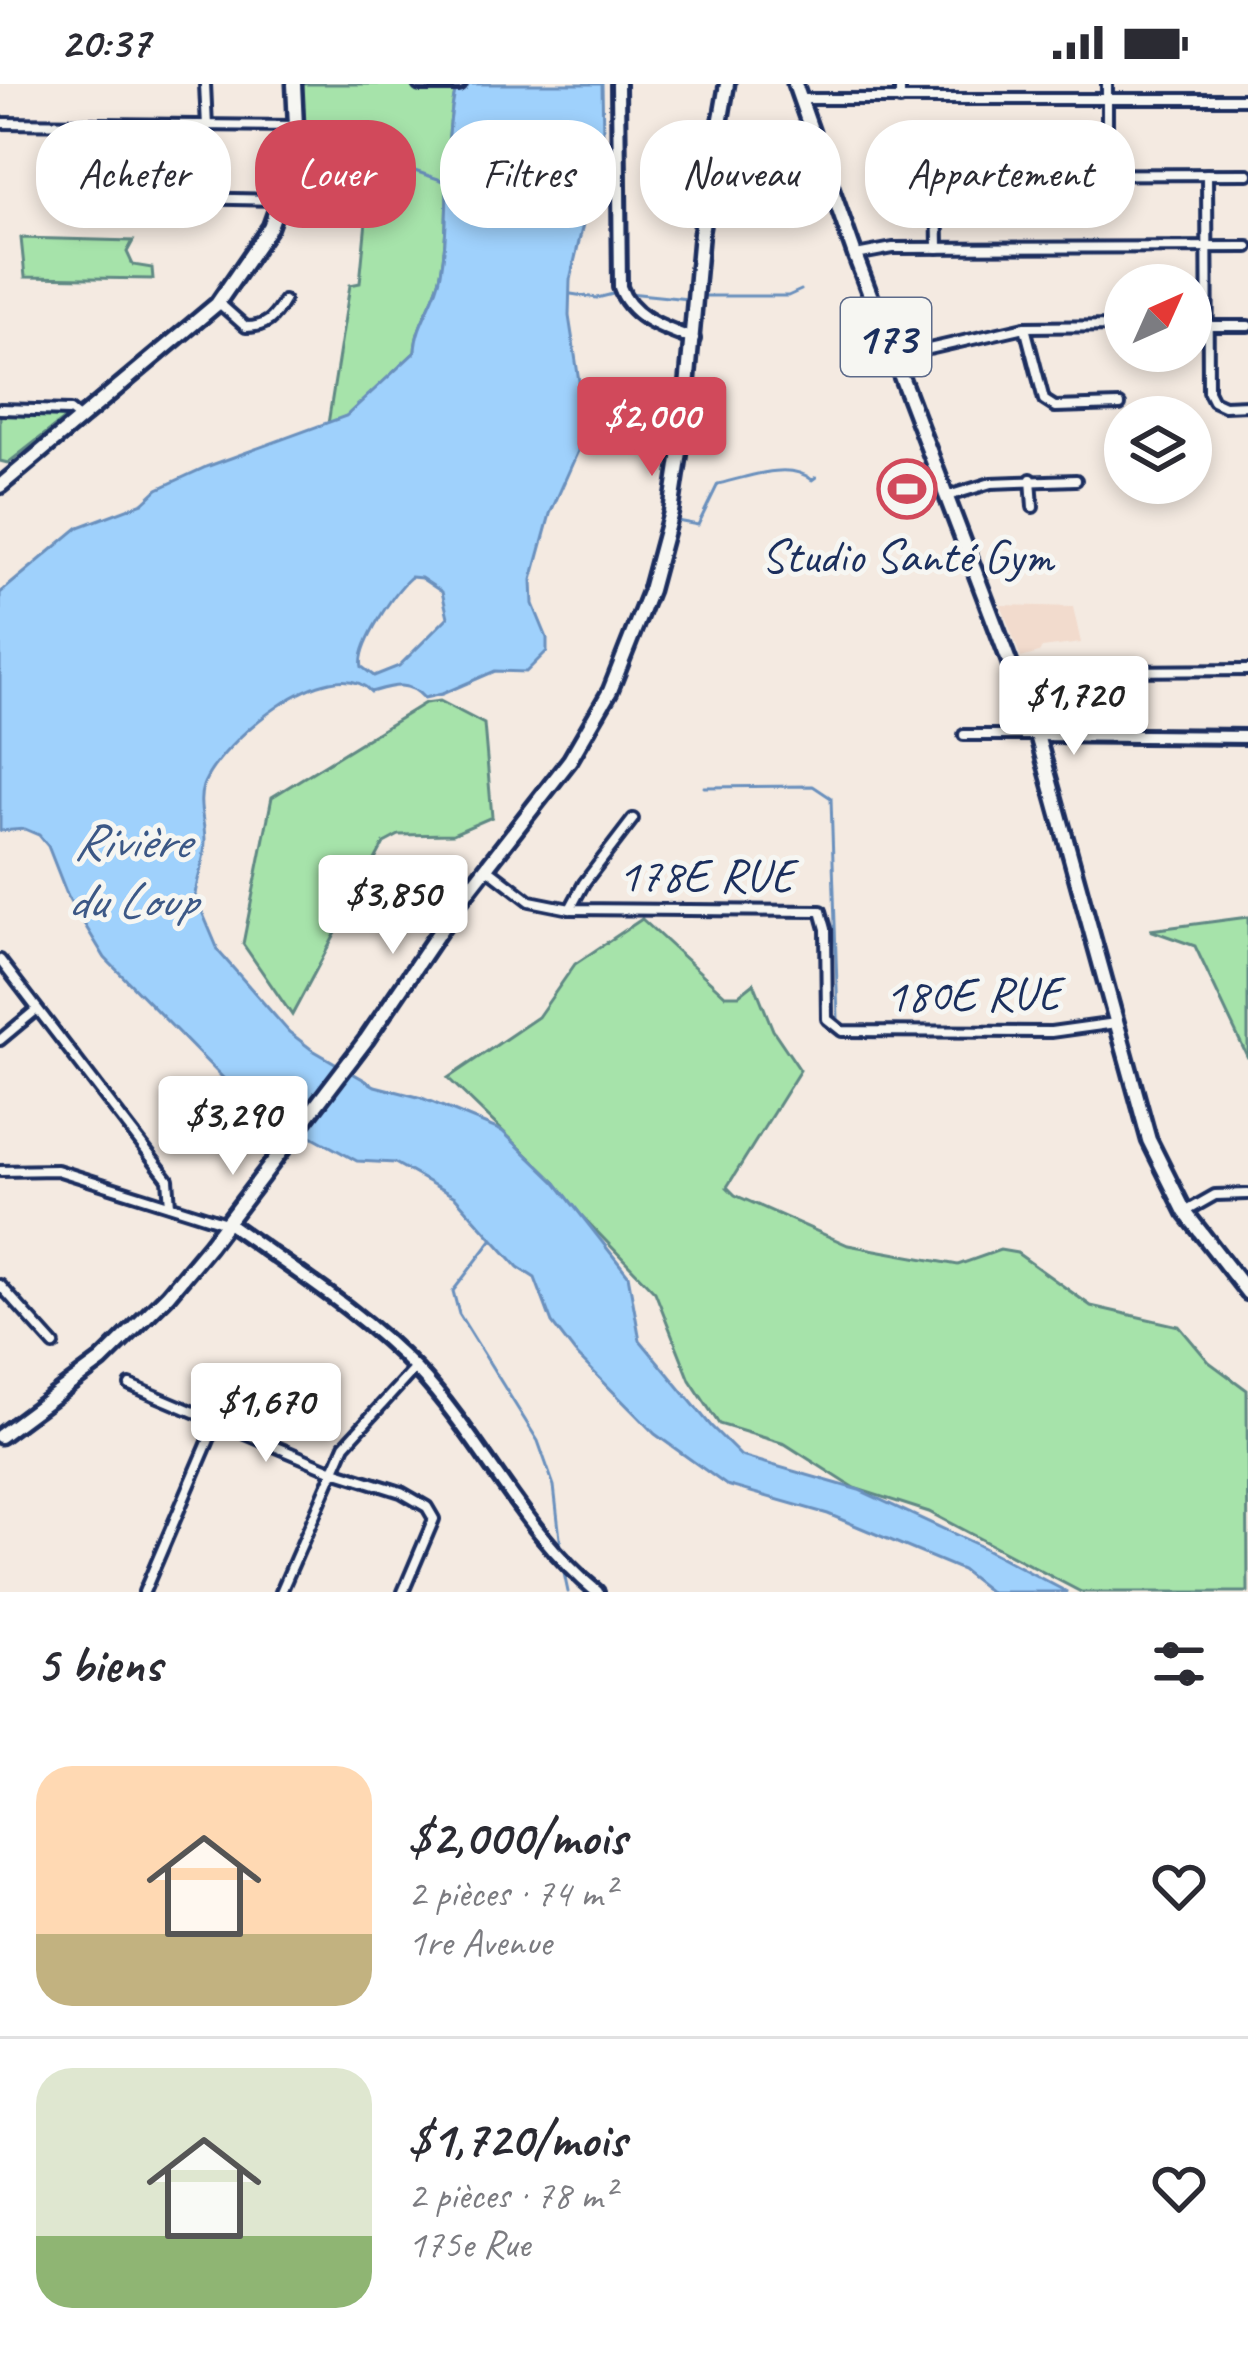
<!DOCTYPE html>
<html lang="fr">
<meta charset="utf-8">
<style>
:root{--surface:#fff;--page:#f7f7f7;--text:#2b2b33;--muted:#7c7c81;--line:#e1e1e2;--accent:#d1495b}
body{margin:0;font-family:Caveat,sans-serif;background:var(--page);color:var(--text);height:100vh;display:flex;flex-direction:column;font-size:45px;white-space:nowrap}
*{box-sizing:border-box;margin:0}
p{font-size:39px;color:var(--muted)}
.icon{flex:none;width:66px;height:66px;fill:none;stroke:currentColor;stroke-width:2;stroke-linecap:round;stroke-linejoin:round}
.map{position:relative;height:1508px;overflow:hidden}
.drawer{display:flex;flex-direction:column;background:var(--surface);flex:1}
.drawer>*{flex:none}
.top-card{position:absolute;left:36px;top:36px;width:1176px;height:108px;display:flex;gap:24px}
.needle{width:78px;rotate:45deg}
.fabs{position:absolute;left:1104px;top:180px;display:grid;gap:24px}
.fabs a{display:grid;place-items:center;width:108px;height:108px;border-radius:50%;background:var(--surface);box-shadow:0 6px 18px #0003;font-size:60px}
.price{position:absolute;translate:-50% -102px;padding:0 27px;border-radius:12px;background:#fff;color:#222;font-size:39px;line-height:78px;filter:drop-shadow(0 3px 6px #0008)}
.price::after{content:'';position:absolute;left:50%;top:72px;width:36px;height:27px;margin-left:-18px;background:inherit;clip-path:polygon(0 0,100% 0,50% 100%)}
.price.on{background:var(--accent);color:#fff}
ul{padding:0;list-style:none}
li{display:flex;align-items:center;gap:36px;height:300px;padding:0 36px}
li+li{border-top:3px solid var(--line)}
li span{display:grid;place-items:center;flex:none;width:336px;height:240px;border-radius:36px;color:#555}
li>.icon{margin-inline-start:auto}
span .icon{width:144px;height:144px;fill:#fffc;stroke-width:1}
li b{font-size:51px}
h2{display:flex;justify-content:space-between;align-items:center;height:144px;padding:0 36px;font-size:51px}
.pill{padding:0 42px;border-radius:48px;background:var(--surface);box-shadow:0 6px 18px #0003;font-size:42px;line-height:108px}
.pill.on{background:var(--accent);color:#fff}
.status{display:flex;justify-content:space-between;align-items:center;height:84px;padding:0 60px;background:var(--surface);direction:ltr}
.status svg{height:33px;fill:currentColor}
.map>svg:first-child{display:block}
</style>
<div class="status"><b>20:37</b><svg viewBox="0 0 49 12"><path d="M0 12V9h3v3zM5 12V6h3v6zM10 12V3h3v9zM15 12V0h3v12zM26 1h20v11H26zM47 4h2v5h-2z"/></svg></div>
<div class="map">
<svg width="1248" height="1508" viewBox="0 0 1248 1508">
<rect width="100%" height="100%" fill="#f4eae1"/>
<filter id="ink" filterUnits="userSpaceOnUse"><feTurbulence type="fractalNoise" baseFrequency=".00833" numOctaves="2"/><feDisplacementMap in="SourceGraphic" scale="24" xChannelSelector="R" yChannelSelector="G"/><feConvolveMatrix kernelMatrix="1 2 1 2 8 2 1 2 1" color-interpolation-filters="sRGB"/></filter>
<g filter="url(#ink)">
<!-- built -->
<polygon fill="#f2dbcd" points="1001,521 1073,523 1081,559 1042,564 1039,569 1021,574"/>
<!-- green -->
<g fill="#a6e3aa" stroke="#608984" stroke-width="3">
<path d="M294,0H457C441,62 452,126 441,189C436,218 416,238 415,268L347,332L328,340L350,201L360,199L372,75L349,71L345,47L296,42Z"/>
<polygon points="21,154 133,157 127,168 133,181 152,184 153,195 25,193"/>
<polygon points="0,329 67,331 67,333 8,379 0,377"/>
<polygon points="440,617 484,640 492,733 453,750 399,751 384,759 292,931 243,860 272,713 425,619"/>
<polygon points="1248,833 1248,974 1195,862 1150,846"/>
<polygon points="642,835 725,911 739,911 754,899 773,946 800,986 727,1103 735,1111 848,1161 958,1181 1000,1166 1017,1169 1091,1222 1179,1242 1209,1278 1247,1306 1248,1508 1081,1508 929,1428 854,1404 785,1360 719,1340 690,1296 655,1208 580,1130 556,1099 448,994 538,933 575,880"/>
</g>
<!-- water -->
<path fill="#9fd1fc" stroke="#6a90bd" stroke-width="3" fill-rule="evenodd" d="M457,0H602L604,104L587,123L570,196L569,232L579,297L578,367L550,430L532,496L533,520L547,554V567L526,588L495,587L442,610L424,614C408,596 392,602 371,608C331,564 219,659 203,702C197,720 205,738 205,757C205,777 197,794 195,811L219,868L289,948L311,965L375,1002L422,1014L502,1047L556,1099L628,1191L640,1256L711,1342L741,1372L859,1406L976,1460L1067,1508H990L962,1486L828,1430L726,1401L655,1350L575,1269L552,1239L535,1194L518,1183L455,1113L395,1079L357,1077L264,1026L231,1002L105,874L68,813L48,762L39,751L25,745L0,747V509L79,443L143,419L158,405L206,383L346,332L415,268C416,238 436,218 441,189C452,126 441,62 457,0ZM411,493L421,494L442,508L448,533L399,582L374,592L362,583C357,562 394,508 411,493Z"/>
<g fill="none" stroke-linecap="round" stroke-linejoin="round">
<!-- stream -->
<g stroke="#6a90bd" stroke-width="3">
<polyline points="349,71 392,79"/>
<polyline points="403,83 447,98"/>
<polyline points="629,209 688,215"/>
<polyline points="571,210 597,214 617,209"/>
<polyline points="704,212 788,212 801,206"/>
<path d="M677,437L698,441L718,400C744,394 790,376 812,396L816,393"/>
<polyline points="704,703 813,702 831,714 838,935"/>
<polyline points="492,1156 453,1207 459,1230 538,1357 554,1402 561,1463"/>
<polyline points="562,1480 568,1508"/>
</g>
<!-- minor casing -->
<g stroke="#1b2f5e" stroke-width="16">
<g id="minor">
<polyline points="205,0 207,43"/>
<polyline points="1107,0 1107,90"/>
<polyline points="801,15 1248,15"/>
<polyline points="900,16 900,0"/>
<polyline points="0,39 296,42"/>
<polyline points="1207,90 1208,307 1213,317 1224,322 1248,321"/>
<polyline points="139,113 278,116"/>
<polyline points="938,164 937,100 944,91 1248,90"/>
<polyline points="856,171 893,164 1248,163"/>
<path d="M219,219L246,243C267,243 274,234 284,217"/>
<polyline points="1191,242 1248,242"/>
<polyline points="1025,243 1044,316 1055,323 1120,321"/>
<polyline points="894,273 1025,243 1125,242"/>
<polyline points="0,325 70,327 80,335"/>
<polyline points="1031,395 1033,423"/>
<polyline points="948,412 991,399 1076,396"/>
<polyline points="964,651 1036,651"/>
<polyline points="1111,651 1112,601 1122,587 1248,586"/>
<polyline points="487,784 530,817 570,825 821,827 826,845 827,935 842,947 1051,948 1116,939"/>
<polyline points="570,825 584,799 633,735"/>
<polyline points="0,876 168,1095 170,1121"/>
<polyline points="0,956 36,926"/>
<polyline points="0,1087 57,1086 226,1139"/>
<polyline points="1185,1128 1215,1111 1248,1110"/>
<polyline points="0,1201 54,1261"/>
<polyline points="130,1301 331,1386 401,1408 427,1423 434,1435 403,1508"/>
<polyline points="144,1508 217,1337"/>
<polyline points="281,1508 345,1361 415,1284"/>
</g>
</g>
<!-- tertiary casing -->
<g stroke="#1b2f5e" stroke-width="20">
<g id="tertiary">
<polyline points="420,0 459,0"/>
<path d="M618,0L620,203C631,234 664,244 693,255"/>
<polyline points="1037,651 1248,653"/>
<path d="M228,1139C292,1185 362,1228 417,1286C482,1355 523,1448 597,1508"/>
</g>
</g>
<!-- secondary casing -->
<g stroke="#1b2f5e" stroke-width="21">
<g id="secondary">
<polyline points="0,402 217,220 270,143 286,99 296,42 294,0"/>
<polyline points="0,1352 101,1277 168,1211 209,1162 366,956 460,817 570,676 610,607 650,506 671,428 683,348 701,149 727,0"/>
</g>
</g>
<!-- primary casing -->
<g stroke="#1b2f5e" stroke-width="21">
<polyline id="primary" points="795,0 855,171 1037,651 1149,1056 1185,1128 1248,1209"/>
</g>
<!-- minor -->
<use href="#minor" stroke="#f6f6f2" stroke-width="8"/>
<!-- tertiary -->
<use href="#tertiary" stroke="#f6f6f2" stroke-width="10"/>
<!-- secondary -->
<use href="#secondary" stroke="#f6f6f2" stroke-width="12"/>
<!-- primary -->
<use href="#primary" stroke="#f6f6f2" stroke-width="12"/>
</g>
</g>
<!-- icons -->
<defs>
<g id="stadium-ring" transform="scale(3)"><circle r="9.5" fill="#f6f6f2" stroke="#d1495b" stroke-width="1.5"/><path d="M0-5a6.5 5 0 1 0 0 10a6.5 5 0 1 0 0-10ZM-3.5-1.8h7v3.6h-7Z" fill="#d1495b"/></g>
</defs>
<g fill-rule="evenodd">
<use href="#stadium-ring" x="907" y="405"/>
</g>
<g text-anchor="middle" stroke-width="10" stroke-linejoin="round" paint-order="stroke">
<!-- shield labels -->
<rect fill="#f6f6f2" stroke="#5d6b8a" stroke-width="3" x="841" y="214" width="90" height="78" rx="9"/>
<g font-size="45" font-weight="bold" fill="#1b2f5e">
<text x="886" y="269">173</text>
</g>
<!-- poi labels -->
<g font-size="48" fill="#1b2f5e" stroke="#f6f6f2">
<text x="907" y="488">Studio Santé Gym</text>
</g>
<!-- street labels -->
<g font-size="48" fill="#1b2f5e" stroke="#f6f6f2">
<text x="706" y="807">178E RUE</text>
<text transform="translate(973 909) rotate(-1)" y="17">180E RUE</text>
</g>
<!-- water labels -->
<g font-size="51" font-style="italic" fill="#3c5886" stroke="#f6f6f2">
<text x="131" y="774">Rivière<tspan x="131" dy="59">du Loup</tspan></text>
</g>
</g>
</svg>
<div class="fabs">
<a><svg class="needle" viewBox="-14 -14 28 28"><path d="M0-13l5 13h-10z" fill="#e53935"/><path d="M0 13l5-13h-10z" fill="#7c7c81"/></svg></a>
<a><svg class="icon" aria-label="layers" viewBox="0 0 24 24"><path d="M12 4l9 5-9 5-9-5zM3 14l9 5 9-5"/></svg></a>
</div>
<b class="price on" style="left:652px;top:395px">$2,000</b>
<b class="price" style="left:1074px;top:674px">$1,720</b>
<b class="price" style="left:393px;top:873px">$3,850</b>
<b class="price" style="left:233px;top:1094px">$3,290</b>
<b class="price" style="left:266px;top:1381px">$1,670</b>
<div class="top-card">
<a class="pill">Acheter</a>
<a class="pill on">Louer</a>
<a class="pill">Filtres</a>
<a class="pill">Nouveau</a>
<a class="pill">Appartement</a>
</div>
</div>
<section class="drawer">
<h2>5 biens<svg class="icon" aria-label="filters" viewBox="0 0 24 24"><path d="M4 7h16M4 17h16"/><circle cx="9" cy="7" r="2"/><circle cx="15" cy="17" r="2"/></svg></h2>
<ul>
<li><span style="background:linear-gradient(#ffd9b3 70%,#c2b280 0)"><svg class="icon" aria-label="home" viewBox="0 0 24 24"><path d="M3 11l9-7 9 7M6 9v11h12V9"/></svg></span><div><b>$2,000/mois</b><p>2 pièces · 74 m²</p><p>1re Avenue</p></div><svg class="icon" aria-label="heart" viewBox="0 0 24 24"><path d="M12 20l-8-8c-3-5 5-10 8-4 3-6 11-1 8 4z"/></svg></li>
<li><span style="background:linear-gradient(#dfe7d0 70%,#8fb573 0)"><svg class="icon" aria-label="home" viewBox="0 0 24 24"><path d="M3 11l9-7 9 7M6 9v11h12V9"/></svg></span><div><b>$1,720/mois</b><p>2 pièces · 78 m²</p><p>175e Rue</p></div><svg class="icon" aria-label="heart" viewBox="0 0 24 24"><path d="M12 20l-8-8c-3-5 5-10 8-4 3-6 11-1 8 4z"/></svg></li>
</ul>
</section>
